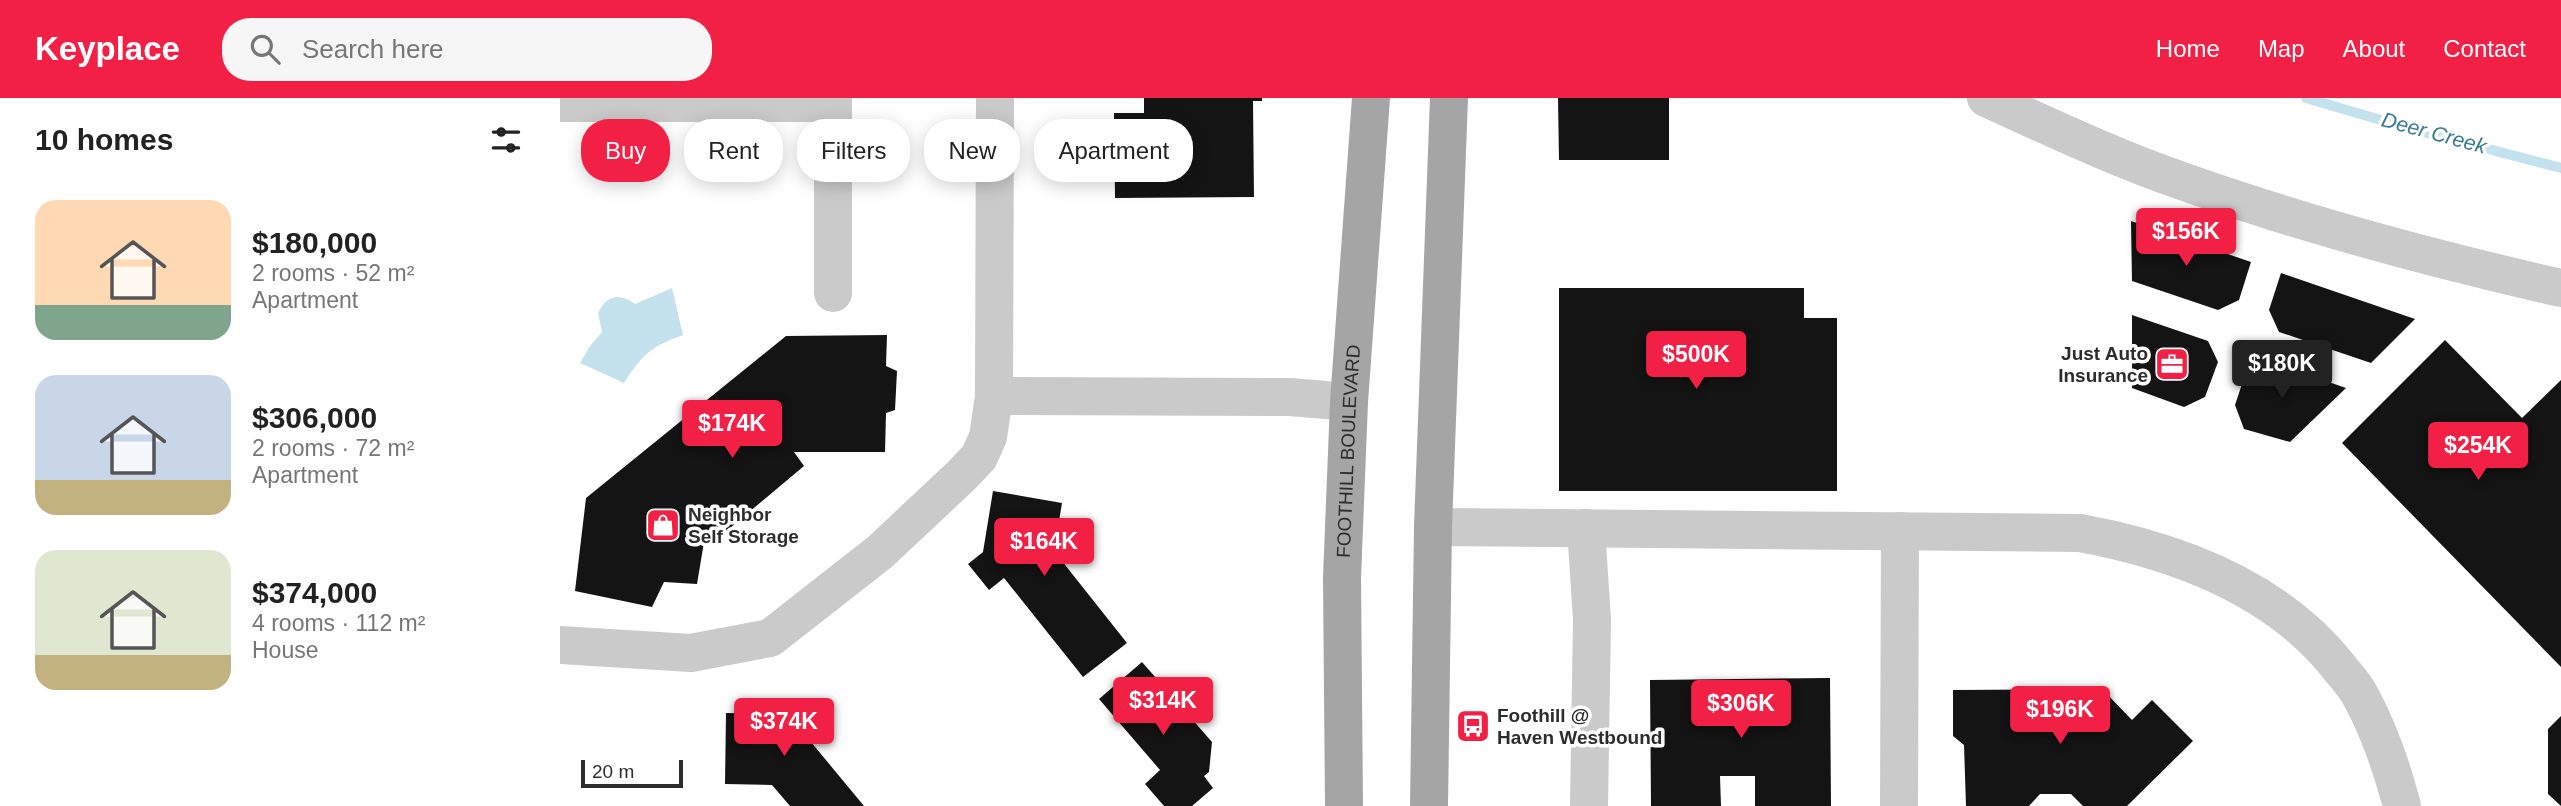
<!DOCTYPE html>
<meta charset="utf-8">
<style>
:root{--surface:#fff;--page:#f6f6f6;--text:#222;--muted:#767676;--accent:#f32045}
body{margin:0;font-family:Helvetica,sans-serif;background:var(--page);color:var(--text);height:100vh;display:flex;flex-direction:column;font-size:26px;white-space:nowrap}
*{box-sizing:border-box;margin:0}
p{font-size:23px;color:var(--muted)}
.icon{flex:none;width:38px;height:38px;fill:none;stroke:currentColor;stroke-width:2;stroke-linecap:round;stroke-linejoin:round}
.map{position:relative;flex:1;overflow:hidden}
.sheet{display:flex;flex-direction:column;background:var(--surface);width:560px}
.sheet>*{flex:none}
.banner{position:absolute;left:21px;top:21px;width:665px;height:63px;display:flex;gap:14px}
.scale{position:absolute;left:21px;bottom:18px;width:102px;box-sizing:border-box;padding-left:7px;border:4px solid #2d2d2d;border-top:0;font-size:19px;line-height:24px;white-space:nowrap;color:#2d2d2d;-webkit-text-stroke:5px #fff;paint-order:stroke}
.price{position:absolute;translate:-50% -60px;padding:0 16px;border-radius:7px;background:var(--accent);color:#fff;font-size:23px;line-height:46px;filter:drop-shadow(0 2px 4px #0008)}
.price::after{content:'';position:absolute;left:50%;top:42px;width:21px;height:16px;margin-left:-10px;background:inherit;clip-path:polygon(0 0,100% 0,50% 100%)}
.price.selected{background:#222;color:#fff}
ul{padding:0;list-style:none}
li{display:flex;align-items:center;gap:21px;height:175px;padding:0 35px}
li span{display:grid;place-items:center;flex:none;width:196px;height:140px;border-radius:21px;color:#555}
li>.icon{margin-inline-start:auto}
span .icon{width:84px;height:84px;fill:#fffc;stroke-width:1}
li b{font-size:30px}
h2{display:flex;justify-content:space-between;align-items:center;height:84px;padding:0 35px;font-size:30px}
.pill{padding:0 24px;border-radius:28px;background:var(--surface);box-shadow:0 4px 18px #0003;font-size:24px;line-height:63px}
.pill.selected{background:var(--accent);color:#fff}
header{display:flex;align-items:center;gap:42px;box-sizing:border-box;height:98px;padding:0 35px;background:var(--accent);color:#fff}
header strong{font-size:33px}
nav{display:flex;gap:38px;margin-inline-start:auto;font-size:24px}
.search{width:490px;height:63px;background:var(--page);display:flex;align-items:center;gap:18px;box-sizing:border-box;padding:0 24px;border-radius:28px;color:var(--muted);font-size:26px}
main{display:flex;flex:1;min-height:0}
.map>svg:first-child{display:block}
</style>
<header>
<strong>Keyplace</strong>
<div class="search"><svg class="icon" aria-label="search" viewBox="0 0 24 24"><circle cx="10" cy="10" r="6"/><path d="M15 15l6 6"/></svg>Search here</div>
<nav><a>Home</a><a>Map</a><a>About</a><a>Contact</a></nav>
</header>
<main>
<section class="sheet">
<h2>10 homes<svg class="icon" aria-label="filters" viewBox="0 0 24 24"><path d="M4 7h16M4 17h16"/><circle cx="9" cy="7" r="2"/><circle cx="15" cy="17" r="2"/></svg></h2>
<ul>
<li><span style="background:linear-gradient(#ffd9b3 75%,#7fa58c 0)"><svg class="icon" aria-label="home" viewBox="0 0 24 24"><path d="M3 11l9-7 9 7M6 9v11h12V9"/></svg></span><div><b>$180,000</b><p>2 rooms · 52 m²</p><p>Apartment</p></div></li>
<li><span style="background:linear-gradient(#c9d6e8 75%,#c2b280 0)"><svg class="icon" aria-label="home" viewBox="0 0 24 24"><path d="M3 11l9-7 9 7M6 9v11h12V9"/></svg></span><div><b>$306,000</b><p>2 rooms · 72 m²</p><p>Apartment</p></div></li>
<li><span style="background:linear-gradient(#dfe7d0 75%,#c2b280 0)"><svg class="icon" aria-label="home" viewBox="0 0 24 24"><path d="M3 11l9-7 9 7M6 9v11h12V9"/></svg></span><div><b>$374,000</b><p>4 rooms · 112 m²</p><p>House</p></div></li>
</ul>
</section>
<div class="map">
<svg width="2001" height="708" viewBox="0 0 2001 708">
<rect width="100%" height="100%" fill="#fff"/>
<!-- water -->
<path fill="#c3e2ee" d="M112,190L123,237C90,249 83,256 64,285L20,265L30,248L42,234L38,215C46,198 59,194 75,206Z"/>
<g fill="none" stroke-linecap="round" stroke-linejoin="round">
<!-- stream -->
<polyline stroke="#c3e2ee" stroke-width="10" points="1746,0 1848,30 2001,70"/>
</g>
<!-- building -->
<g fill="#141414">
<polygon points="584,0 702,0 702,3 693,3 694,99 555,100 554,15 584,15"/>
<polygon points="998,0 1109,0 1109,62 999,62"/>
<polygon points="1571,123 1691,164 1679,202 1658,212 1572,183"/>
<polygon points="1721,175 1855,221 1811,265 1719,234 1709,212"/>
<polygon points="999,190 1244,190 1244,220 1277,220 1277,393 999,393"/>
<polygon points="1572,217 1648,243 1658,264 1645,299 1624,309 1572,290"/>
<polygon points="327,237 326,268 337,273 335,312 326,315 325,354 234,354 244,368 163,436 156,428 145,438 137,486 104,484 92,509 15,493 26,400 226,238"/>
<polygon points="1885,242 1962,320 2001,282 2001,569 1782,345"/>
<polygon points="1708,263 1786,290 1730,344 1684,331 1675,307 1686,274"/>
<polygon points="433,393 502,405 494,453 567,545 523,579 444,480 429,492 408,466 423,454"/>
<polygon points="582,564 652,644 649,674 644,678 653,690 632,708 604,708 585,686 600,672 539,601"/>
<polygon points="1270,580 1271,708 1195,708 1195,678 1160,678 1161,708 1091,708 1090,582"/>
<polygon points="1542,591 1572,622 1592,602 1633,643 1567,708 1523,708 1511,696 1480,696 1469,708 1406,708 1404,647 1393,638 1393,592"/>
<polygon points="243,605 265,632 251,644 304,708 230,708 212,687 165,686 166,615 229,616"/>
<polygon points="2001,618 2001,708 1988,696 1988,631"/>
</g>
<g fill="none" stroke-linecap="round" stroke-linejoin="round">
<!-- minor -->
<g stroke="#cacaca" stroke-width="38">
<path d="M1426,0C1490,29 1555,60 1622,83C1746,127 1873,161 2001,190"/>
<polyline points="0,5 273,5"/>
<polyline points="273,195 273,0"/>
<polyline points="434,298 730,299 789,304"/>
<path d="M873,429L1520,435C1618,453 1719,490 1782,573C1789,581 1796,589 1801,599C1820,634 1832,670 1842,708"/>
<polyline points="1026,430 1032,522 1029,708"/>
<polyline points="0,547 131,555 210,540 320,454 402,377 419,359 428,339 434,298 435,0"/>
<polyline points="1339,708 1340,433"/>
</g>
<!-- major -->
<g stroke="#a5a5a5" stroke-width="38">
<path id="s1" d="M784,708L782,480L789,304L811,0"/>
<polyline points="869,708 873,429 889,0"/>
</g>
</g>
<!-- icons -->
<defs>
<g id="office-square" transform="scale(1.75)"><rect x="-9" y="-9" width="18" height="18" rx="4" fill="#f32045" stroke="#fff"/><path d="M-6-3h4V-5.5h4V-3h4V5H-6ZM-1-4.5V-3h2v-1.5ZM-6 0V1H6V0Z" fill="#fff"/></g>
<g id="shop-square" transform="scale(1.75)"><rect x="-9" y="-9" width="18" height="18" rx="4" fill="#f32045" stroke="#fff"/><path d="M-5-2.5h2.3a2.7 3.5 0 0 1 5.4 0H5L5.5 6h-11ZM-1.5-2.5h3a1.5 2.3 0 0 0-3 0Z" fill="#fff"/></g>
<g id="bus-square" transform="scale(1.75)"><rect x="-9" y="-9" width="18" height="18" rx="4" fill="#f32045" stroke="#fff"/><path d="M-5-6H5V4H4V6H2V4H-2V6H-4V4H-5ZM-3.5-4V0h7V-4ZM-3.5 1.2v1.5H-2V1.2ZM2 1.2v1.5H3.5V1.2Z" fill="#fff"/></g>
</defs>
<g fill-rule="evenodd">
<use href="#office-square" x="1612" y="266"/>
<use href="#shop-square" x="103" y="427"/>
<use href="#bus-square" x="913" y="628"/>
</g>
<g text-anchor="middle" stroke-width="7" stroke-linejoin="round" paint-order="stroke">
<!-- poi labels -->
<g font-size="19" font-weight="bold" fill="#2d2d2d" stroke="#fff" text-anchor="start">
<text x="1588" y="262" text-anchor="end">Just Auto<tspan x="1588" dy="22">Insurance</tspan></text>
<text x="128" y="423">Neighbor<tspan x="128" dy="22">Self Storage</tspan></text>
<text x="937" y="624">Foothill @<tspan x="937" dy="22">Haven Westbound</tspan></text>
</g>
<!-- street labels -->
<g font-size="19" fill="#2d2d2d" stroke="#fff">
<text dy="7" stroke="none"><textPath href="#s1" startOffset="355">FOOTHILL BOULEVARD</textPath></text>
</g>
<!-- water labels -->
<g font-size="21" font-style="italic" fill="#357a95" stroke="#fff">
<text transform="translate(1874 35) rotate(15)" y="7">Deer Creek</text>
</g>
</g>
</svg>
<div class="scale">20 m</div>
<b class="price" style="left:1626px;top:170px">$156K</b>
<b class="price" style="left:1136px;top:293px">$500K</b>
<b class="price selected" style="left:1722px;top:302px">$180K</b>
<b class="price" style="left:172px;top:362px">$174K</b>
<b class="price" style="left:1918px;top:384px">$254K</b>
<b class="price" style="left:484px;top:480px">$164K</b>
<b class="price" style="left:603px;top:639px">$314K</b>
<b class="price" style="left:1181px;top:642px">$306K</b>
<b class="price" style="left:1500px;top:648px">$196K</b>
<b class="price" style="left:224px;top:660px">$374K</b>
<div class="banner">
<a class="pill selected">Buy</a>
<a class="pill">Rent</a>
<a class="pill">Filters</a>
<a class="pill">New</a>
<a class="pill">Apartment</a>
</div>
</div>
</main>
